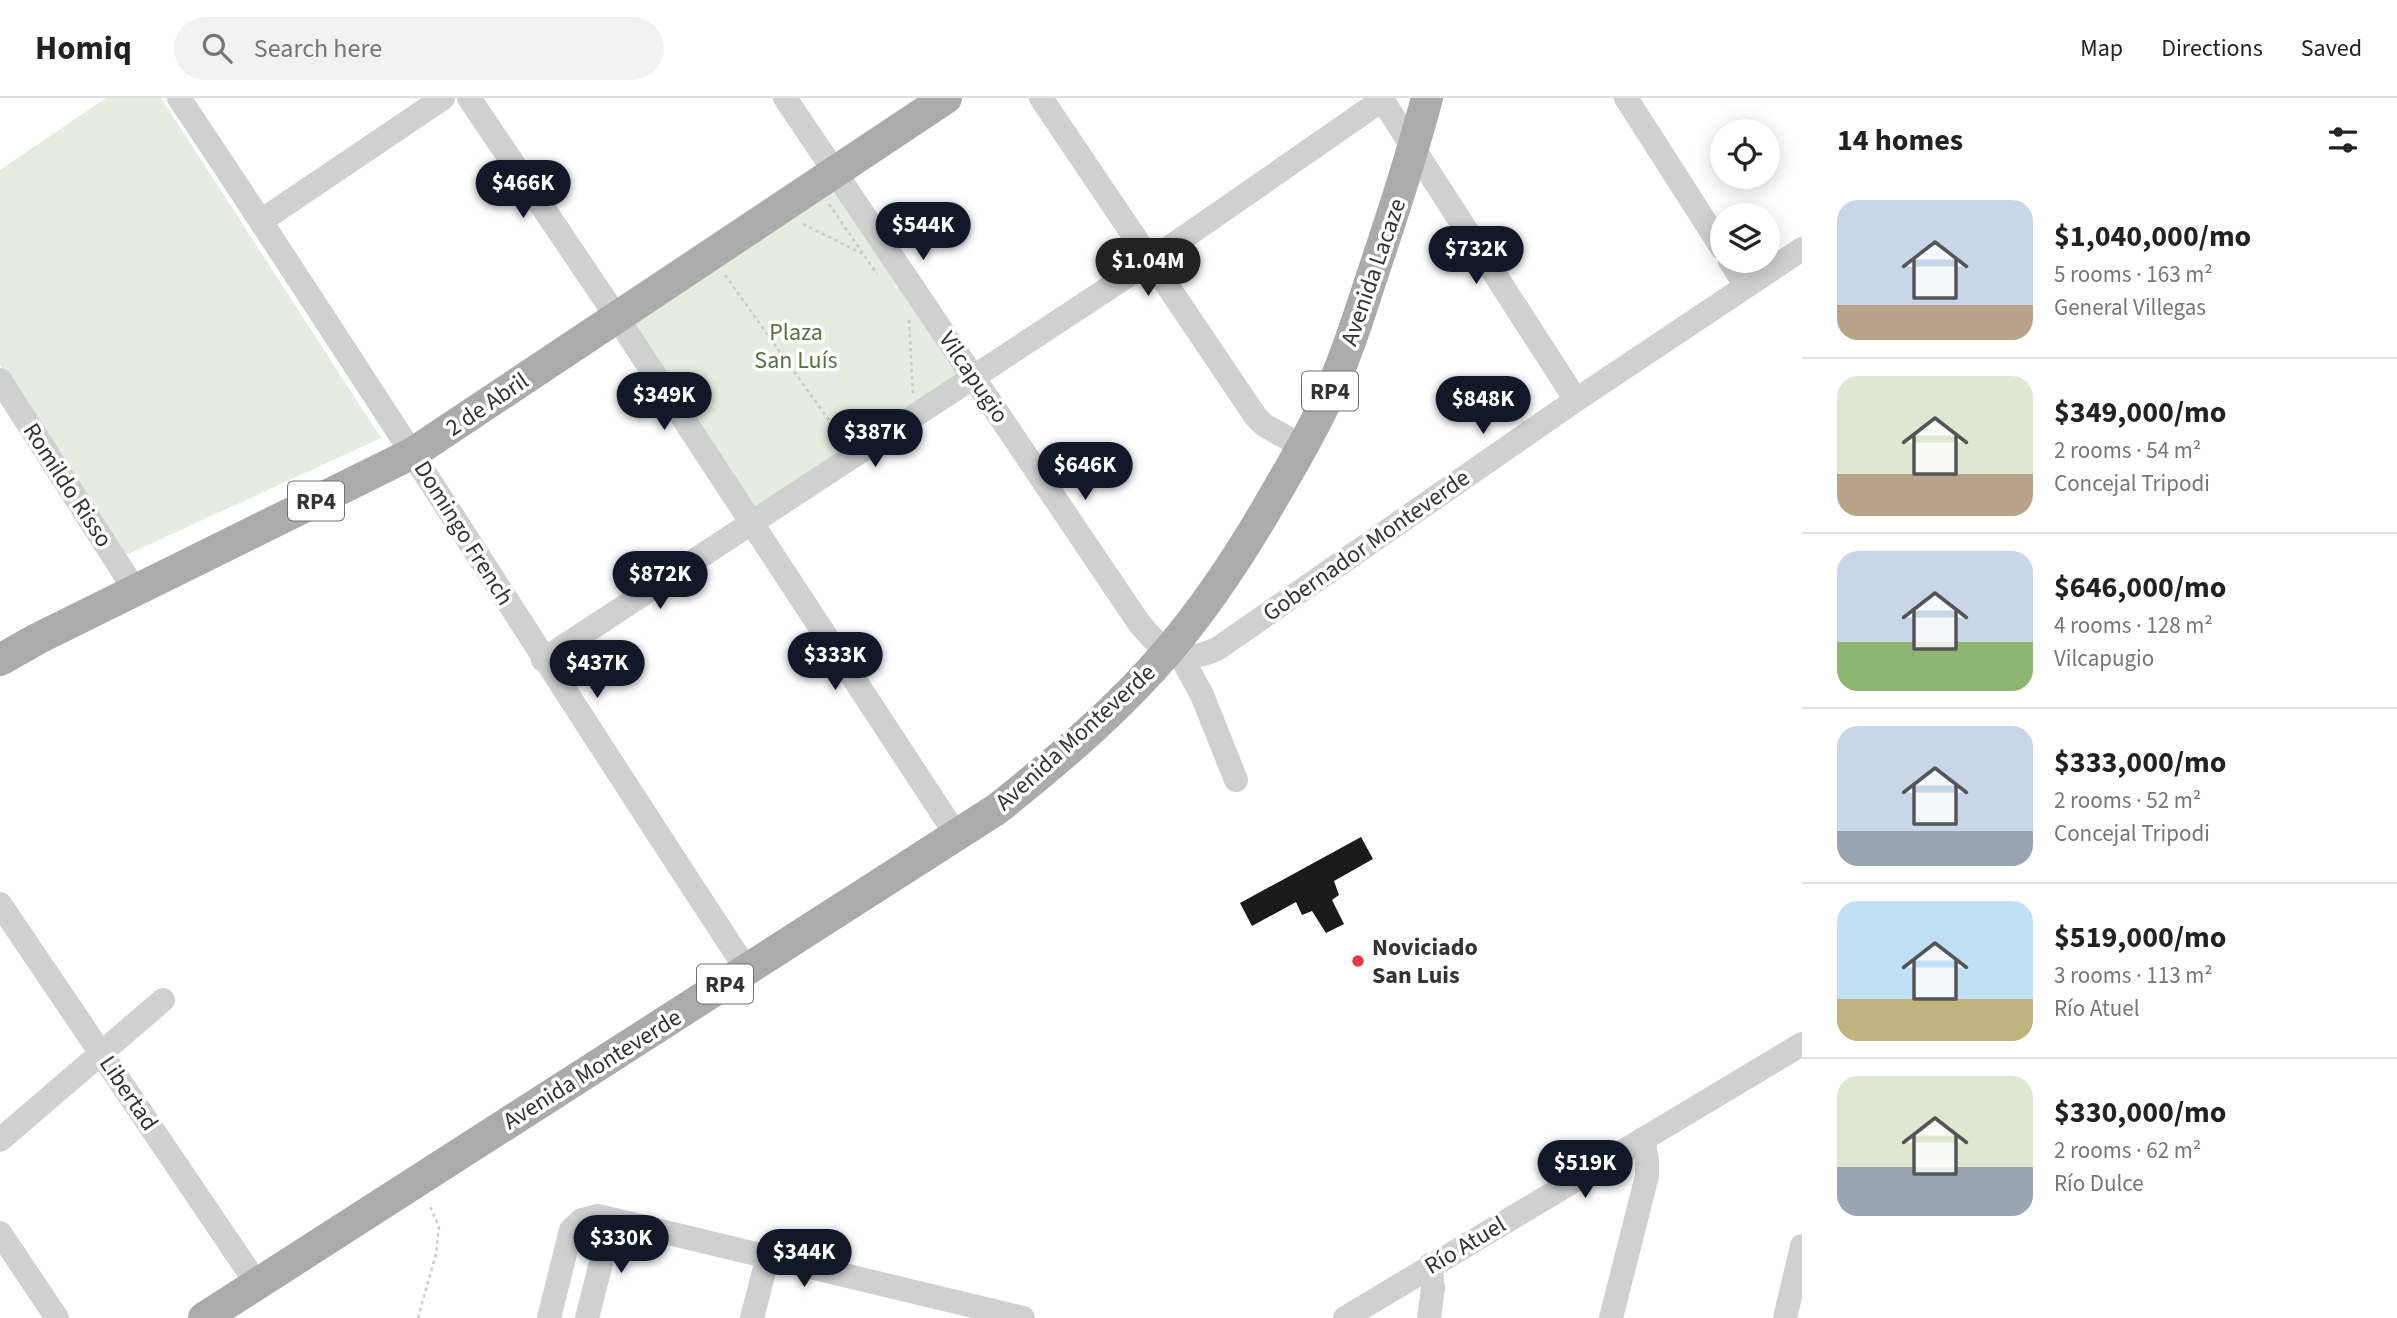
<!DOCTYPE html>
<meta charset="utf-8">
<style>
:root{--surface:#fff;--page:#f2f2f2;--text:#222;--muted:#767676;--line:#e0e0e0;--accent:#111827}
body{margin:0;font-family:"Source Sans 3",sans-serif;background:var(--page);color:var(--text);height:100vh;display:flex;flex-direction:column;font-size:26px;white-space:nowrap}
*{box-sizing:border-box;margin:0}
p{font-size:23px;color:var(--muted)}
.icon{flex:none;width:38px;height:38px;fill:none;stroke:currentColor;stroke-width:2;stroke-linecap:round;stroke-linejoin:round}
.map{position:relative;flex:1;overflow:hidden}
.drawer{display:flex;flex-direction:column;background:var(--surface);width:595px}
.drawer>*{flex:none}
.controls{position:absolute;left:1710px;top:21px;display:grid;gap:14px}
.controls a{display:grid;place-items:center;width:70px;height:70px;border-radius:50%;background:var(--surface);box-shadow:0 4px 18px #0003;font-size:35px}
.price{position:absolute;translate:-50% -60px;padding:0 16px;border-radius:24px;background:var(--accent);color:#fff;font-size:23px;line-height:46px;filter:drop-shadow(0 2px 4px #0008)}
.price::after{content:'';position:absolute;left:50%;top:42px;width:21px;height:16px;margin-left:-10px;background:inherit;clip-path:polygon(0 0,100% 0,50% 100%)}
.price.current{background:#222;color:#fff}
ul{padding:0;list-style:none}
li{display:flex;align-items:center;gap:21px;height:175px;padding:0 35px}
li+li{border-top:2px solid var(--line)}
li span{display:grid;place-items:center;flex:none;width:196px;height:140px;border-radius:21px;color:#555}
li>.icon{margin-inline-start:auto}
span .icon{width:84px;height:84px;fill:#fffc;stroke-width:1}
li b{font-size:30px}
h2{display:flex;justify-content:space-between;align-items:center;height:84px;padding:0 35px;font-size:30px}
header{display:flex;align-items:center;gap:42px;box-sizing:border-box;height:98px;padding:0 35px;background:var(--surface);border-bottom:2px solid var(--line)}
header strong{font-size:33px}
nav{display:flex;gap:38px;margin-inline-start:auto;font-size:24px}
.search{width:490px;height:63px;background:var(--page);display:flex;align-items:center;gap:18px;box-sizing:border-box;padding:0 24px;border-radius:38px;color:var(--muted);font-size:26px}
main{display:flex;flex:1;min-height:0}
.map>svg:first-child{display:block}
</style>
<header>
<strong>Homiq</strong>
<div class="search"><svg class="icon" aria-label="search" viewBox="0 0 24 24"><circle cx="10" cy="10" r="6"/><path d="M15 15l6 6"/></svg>Search here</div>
<nav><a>Map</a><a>Directions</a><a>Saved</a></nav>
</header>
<main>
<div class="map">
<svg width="1802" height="1220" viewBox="0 0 1802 1220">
<rect width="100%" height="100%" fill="#fff"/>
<!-- green -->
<g fill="#e6ecdf">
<polygon points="106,0 161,0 381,340 124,458 0,266 0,72"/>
<polygon points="836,74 974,279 751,425 616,218"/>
</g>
<!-- building -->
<polygon fill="#1a1a1a" points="1361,739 1373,761 1334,783 1339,797 1332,802 1344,826 1326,835 1312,813 1302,817 1296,804 1252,828 1240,805"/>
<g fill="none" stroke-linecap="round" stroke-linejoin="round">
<!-- path -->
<g stroke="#cdcdcd" stroke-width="2.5" stroke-dasharray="3.5 3.5" stroke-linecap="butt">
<polyline points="829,106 877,176"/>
<polyline points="803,126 863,156"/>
<polyline points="725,177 843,342"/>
<polyline points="909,222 913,296"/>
<polyline points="418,1220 436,1156 439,1129 429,1106"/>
</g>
<!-- minor -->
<g stroke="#d0d0d0" stroke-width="24">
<path d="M179,0C372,288 556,582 747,872"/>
<polyline points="469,0 616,218 957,738"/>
<path d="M785,0L1139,525C1163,554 1179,568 1217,551L1576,302L1802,151"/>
<polyline points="1041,0 1256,319 1264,327 1303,349"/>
<polyline points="1381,0 1576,302"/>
<polyline points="1626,0 1722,150"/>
<polyline points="261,123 443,0"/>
<polyline points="1730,163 1746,188"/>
<polyline points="0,282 135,492"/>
<polyline points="1181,559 1202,597 1236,682"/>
<polyline points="543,562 1150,163 1382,2"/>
<polyline points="0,806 257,1186"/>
<polyline points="0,1042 163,902"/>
<polyline points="0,1135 57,1220"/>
<polyline points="549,1220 571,1132 582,1122 598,1118 1023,1220"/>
<polyline points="587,1220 612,1122"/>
<polyline points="752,1220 768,1158"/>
<polyline points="1345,1220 1802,946"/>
<polyline points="1429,1220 1433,1190 1430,1167"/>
<polyline points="1611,1220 1647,1078 1647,1062 1643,1041"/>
<polyline points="1785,1220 1802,1148"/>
</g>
<!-- major -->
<g stroke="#ababab" stroke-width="32">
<polyline points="0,562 37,541 413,355 946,0"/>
<path d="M204,1220L997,711C1057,663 1118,612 1168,553C1209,505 1242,454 1273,400C1291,369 1309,339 1324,307C1344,265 1358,221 1372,178C1392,119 1411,60 1427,0"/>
</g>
</g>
<!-- markers -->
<circle fill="#e63946" stroke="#fff" stroke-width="2.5" cx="1358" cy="863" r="7"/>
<g text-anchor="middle" stroke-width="7" stroke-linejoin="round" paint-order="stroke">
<!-- shield labels -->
<g fill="#fff" stroke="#707070" stroke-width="2">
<rect x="1302" y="273.5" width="56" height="39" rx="5"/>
<rect x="288" y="383.5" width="56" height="39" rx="5"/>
<rect x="697" y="866.5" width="56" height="39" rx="5"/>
</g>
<g font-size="23" font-weight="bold" fill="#333">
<text x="1330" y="301">RP4</text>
<text x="316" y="411">RP4</text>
<text x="725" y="894">RP4</text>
</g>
<!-- street labels -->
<g font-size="24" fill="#333" stroke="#fff">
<text transform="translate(1373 174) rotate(-71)" y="8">Avenida Lacaze</text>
<text transform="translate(974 279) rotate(56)" y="8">Vilcapugio</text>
<text transform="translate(487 306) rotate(-34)" y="8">2 de Abril</text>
<text transform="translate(68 387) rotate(57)" y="8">Romildo Risso</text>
<text transform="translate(464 435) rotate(58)" y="8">Domingo French</text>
<text transform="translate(1366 447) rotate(-35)" y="8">Gobernador Monteverde</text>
<text transform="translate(1075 639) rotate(-42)" y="8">Avenida Monteverde</text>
<text transform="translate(592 971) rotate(-32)" y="8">Avenida Monteverde</text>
<text transform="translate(129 995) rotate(56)" y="8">Libertad</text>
<text transform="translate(1465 1147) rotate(-31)" y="8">Río Atuel</text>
</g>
<!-- park labels -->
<g font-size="24" fill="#56703f" stroke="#fff">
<text x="796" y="242">Plaza<tspan x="796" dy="28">San Luís</tspan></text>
</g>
<!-- poi labels -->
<g font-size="24" font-weight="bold" fill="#333" stroke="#fff" text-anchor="start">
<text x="1372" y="857">Noviciado<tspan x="1372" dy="28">San Luis</tspan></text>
</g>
</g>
</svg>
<div class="controls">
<a><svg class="icon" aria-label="locate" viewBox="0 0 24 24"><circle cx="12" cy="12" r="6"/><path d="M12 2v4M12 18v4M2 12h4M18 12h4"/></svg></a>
<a><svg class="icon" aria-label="layers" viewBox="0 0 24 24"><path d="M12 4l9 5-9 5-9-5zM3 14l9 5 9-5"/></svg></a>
</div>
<b class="price" style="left:523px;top:122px">$466K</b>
<b class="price" style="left:923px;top:164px">$544K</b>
<b class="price" style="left:1476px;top:188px">$732K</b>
<b class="price current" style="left:1148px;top:200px">$1.04M</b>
<b class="price" style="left:664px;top:334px">$349K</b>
<b class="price" style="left:1483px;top:338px">$848K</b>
<b class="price" style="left:875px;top:371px">$387K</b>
<b class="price" style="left:1085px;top:404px">$646K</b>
<b class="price" style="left:660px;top:513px">$872K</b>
<b class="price" style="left:835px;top:594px">$333K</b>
<b class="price" style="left:597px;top:602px">$437K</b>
<b class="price" style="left:1585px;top:1102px">$519K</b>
<b class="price" style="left:621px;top:1177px">$330K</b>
<b class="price" style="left:804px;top:1191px">$344K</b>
</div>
<section class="drawer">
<h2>14 homes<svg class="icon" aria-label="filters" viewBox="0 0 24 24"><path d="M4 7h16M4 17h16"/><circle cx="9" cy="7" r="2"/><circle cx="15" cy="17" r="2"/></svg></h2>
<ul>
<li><span style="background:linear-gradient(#c9d6e8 75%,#b9a48a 0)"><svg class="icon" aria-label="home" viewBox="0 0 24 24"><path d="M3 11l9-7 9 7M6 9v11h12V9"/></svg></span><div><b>$1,040,000/mo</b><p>5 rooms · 163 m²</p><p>General Villegas</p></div></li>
<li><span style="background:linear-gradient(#dfe7d0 70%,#b9a48a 0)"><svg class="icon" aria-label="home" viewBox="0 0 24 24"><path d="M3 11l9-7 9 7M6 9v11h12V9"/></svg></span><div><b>$349,000/mo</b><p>2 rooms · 54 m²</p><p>Concejal Tripodi</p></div></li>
<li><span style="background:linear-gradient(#c9d6e8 65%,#8fb573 0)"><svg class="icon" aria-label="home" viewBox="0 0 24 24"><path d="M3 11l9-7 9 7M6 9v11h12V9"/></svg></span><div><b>$646,000/mo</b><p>4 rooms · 128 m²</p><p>Vilcapugio</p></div></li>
<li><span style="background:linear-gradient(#c9d6e8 75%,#9aa5b1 0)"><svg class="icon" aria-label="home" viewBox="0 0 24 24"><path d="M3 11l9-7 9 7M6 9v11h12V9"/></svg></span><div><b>$333,000/mo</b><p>2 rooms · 52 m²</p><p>Concejal Tripodi</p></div></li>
<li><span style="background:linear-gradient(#bfe0f5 70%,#c2b280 0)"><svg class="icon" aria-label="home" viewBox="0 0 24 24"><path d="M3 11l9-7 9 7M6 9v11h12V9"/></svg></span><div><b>$519,000/mo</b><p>3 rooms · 113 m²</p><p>Río Atuel</p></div></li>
<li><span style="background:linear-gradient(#dfe7d0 65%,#9aa5b1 0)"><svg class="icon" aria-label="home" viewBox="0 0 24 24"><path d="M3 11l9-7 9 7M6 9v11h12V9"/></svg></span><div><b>$330,000/mo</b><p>2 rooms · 62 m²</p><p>Río Dulce</p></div></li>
</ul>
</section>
</main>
